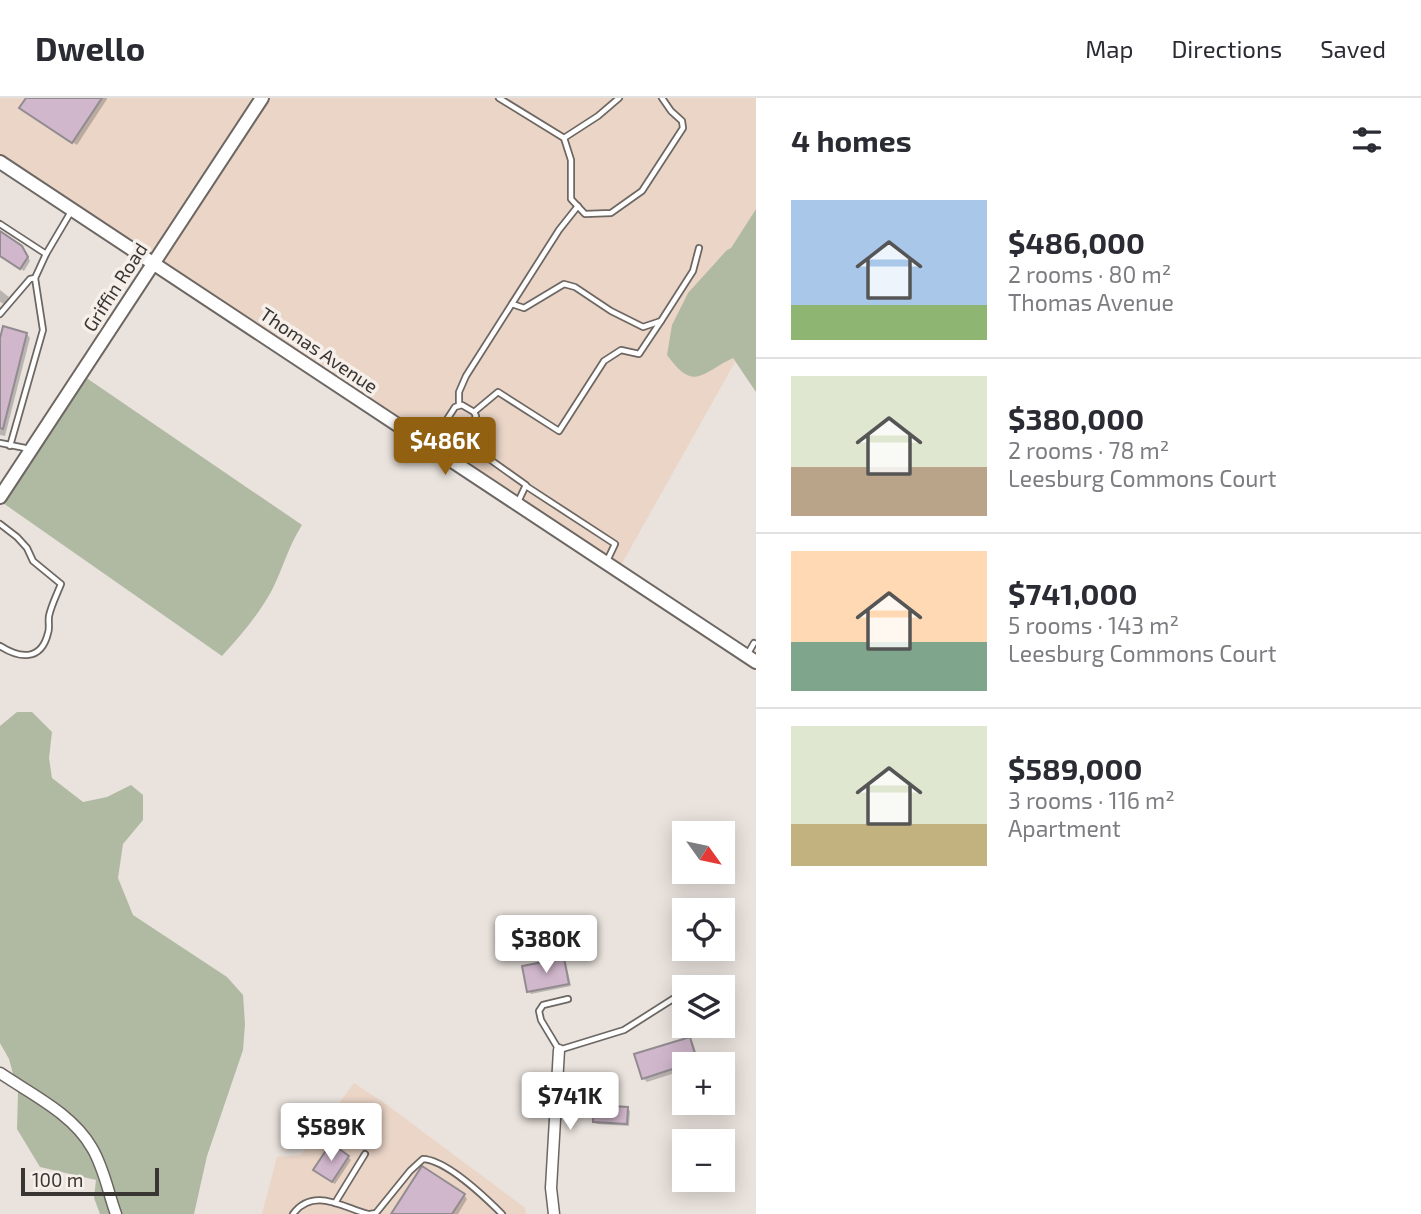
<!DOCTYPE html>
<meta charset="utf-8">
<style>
:root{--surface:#fff;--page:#f2f2f3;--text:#2b2b33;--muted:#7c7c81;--line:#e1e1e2;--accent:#926011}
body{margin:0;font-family:"Exo 2",sans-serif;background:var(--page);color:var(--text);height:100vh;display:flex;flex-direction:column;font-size:26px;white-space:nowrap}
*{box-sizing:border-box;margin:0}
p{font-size:23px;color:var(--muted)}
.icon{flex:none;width:38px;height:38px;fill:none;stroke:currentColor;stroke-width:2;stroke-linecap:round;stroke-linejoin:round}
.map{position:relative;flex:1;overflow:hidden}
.drawer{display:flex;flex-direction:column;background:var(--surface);width:665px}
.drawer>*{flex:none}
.needle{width:46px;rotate:123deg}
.buttons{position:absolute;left:672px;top:723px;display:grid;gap:14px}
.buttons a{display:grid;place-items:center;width:63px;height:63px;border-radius:0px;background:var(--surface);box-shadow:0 4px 18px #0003;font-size:35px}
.scale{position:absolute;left:21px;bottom:18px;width:138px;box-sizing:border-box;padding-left:7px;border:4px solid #383533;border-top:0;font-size:19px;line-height:24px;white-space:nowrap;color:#383533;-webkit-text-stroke:5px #f6efea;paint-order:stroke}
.price{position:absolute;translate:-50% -60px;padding:0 16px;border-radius:7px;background:#fff;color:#222;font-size:23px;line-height:46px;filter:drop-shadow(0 2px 4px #0008)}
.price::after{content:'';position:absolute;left:50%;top:42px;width:21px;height:16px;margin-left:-10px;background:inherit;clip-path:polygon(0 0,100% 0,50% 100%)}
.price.selected{background:var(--accent);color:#fff}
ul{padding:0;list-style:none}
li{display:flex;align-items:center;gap:21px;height:175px;padding:0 35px}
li+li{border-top:2px solid var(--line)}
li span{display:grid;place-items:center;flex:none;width:196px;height:140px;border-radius:0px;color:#555}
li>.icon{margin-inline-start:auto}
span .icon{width:84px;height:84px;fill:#fffc;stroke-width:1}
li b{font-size:30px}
h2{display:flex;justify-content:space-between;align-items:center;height:84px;padding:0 35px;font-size:30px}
header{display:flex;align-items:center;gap:42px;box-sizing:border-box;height:98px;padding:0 35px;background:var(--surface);border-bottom:2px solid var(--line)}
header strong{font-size:33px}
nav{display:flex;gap:38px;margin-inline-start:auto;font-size:24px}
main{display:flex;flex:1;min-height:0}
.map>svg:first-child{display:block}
</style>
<header>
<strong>Dwello</strong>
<nav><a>Map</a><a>Directions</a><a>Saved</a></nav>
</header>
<main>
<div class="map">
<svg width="756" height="1116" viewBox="0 0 756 1116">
<rect width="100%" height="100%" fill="#e9e2dd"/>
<!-- industrial -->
<g fill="#ead5c7">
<polygon points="0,0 256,0 152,158 0,59"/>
<polygon points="268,0 756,0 756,111 731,150 727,152 715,167 722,266 733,260 735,264 620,469 161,164"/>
<polygon points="354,985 387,1007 525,1110 526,1116 262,1116 277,1059 301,1057"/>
</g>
<!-- green -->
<g fill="#b0baa2">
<path d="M756,111V294L733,260C700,276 694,294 667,257L672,227L688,195L727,152L731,150Z"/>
<path d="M85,279L302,427C289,447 283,470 272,492C259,516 241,537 222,558L3,405Z"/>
<polygon points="17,614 32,614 52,634 49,660 52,680 83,704 107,699 131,687 143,697 143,722 123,746 118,780 133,817 227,879 243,897 245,926 243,952 207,1058 194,1116 100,1116 94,1100 96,1082 40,1069 17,1031 18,994 9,961 0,945 0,628"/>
</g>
<!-- shadow -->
<g fill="#0003">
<polygon points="28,0 107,0 107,1 77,47 25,14"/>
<polygon points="0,135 26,154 30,163 24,173 0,158"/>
<polygon points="0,192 9,199 4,206 0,204"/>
<polygon points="27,236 30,240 5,338 0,337 0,247"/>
<polygon points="564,862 566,865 571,888 531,896 529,893"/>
<polygon points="690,941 693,945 700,966 684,966 684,972 647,984 643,980"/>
<polygon points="627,1010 630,1013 629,1028 597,1026 595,1023"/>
<polygon points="348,1059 351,1062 335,1086 318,1074"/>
<polygon points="464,1097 467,1101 458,1116 393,1116"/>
</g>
<!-- building -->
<g fill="#d1b7cc" stroke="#928c91" stroke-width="2">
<polygon points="26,0 102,0 72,45 19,10"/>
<polygon points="0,133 22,148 28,159 20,171 0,158"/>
<polygon points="3,228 27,235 3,331 0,330 0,240"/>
<polygon points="564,860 569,886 527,894 522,868"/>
<polygon points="690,939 697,963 642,981 634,956"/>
<polygon points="594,1007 628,1009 627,1026 593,1024"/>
<polygon points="331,1045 349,1058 332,1084 313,1072"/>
<polygon points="422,1068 465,1096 452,1116 391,1116"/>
</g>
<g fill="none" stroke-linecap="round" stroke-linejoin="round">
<!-- service casing -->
<g stroke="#6d6763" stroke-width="8">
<g id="service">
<polyline points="499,0 564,40 571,62 571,101 585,116 611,115 642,93 683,30 682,23 671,13 662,0"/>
<polyline points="564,40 598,18 619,0"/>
<polyline points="0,126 46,156"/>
<polyline points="512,206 524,210 564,186 575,189 611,213 643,229 661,223 693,173 699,150"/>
<polyline points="0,216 30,181 35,180 46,156 72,112"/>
<polyline points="459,307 459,294 466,278 559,132 578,108"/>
<polyline points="474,314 498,294 559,333 604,263 621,252 639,256 661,223"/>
<polyline points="0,345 30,351"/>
<polyline points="431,346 455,309 462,307 474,314 476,318 464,343 526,387 517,406"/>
<polyline points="10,348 43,232 35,180"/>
<polyline points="526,388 615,446 606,465"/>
<path d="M0,426L17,439L27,450L33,463L61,486C57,496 51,508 49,518C48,524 50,530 48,535C41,564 19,560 0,548"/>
<polyline points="747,557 754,545"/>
<polyline points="568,901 543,907 539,913 541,922 559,952 624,932 684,894"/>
<polyline points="335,1105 365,1056"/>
<path d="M293,1116C313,1089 342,1109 368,1116"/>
<path d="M370,1116L376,1115L410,1073L423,1061C446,1062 485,1099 502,1116"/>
</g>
</g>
<!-- minor casing -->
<g stroke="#6d6763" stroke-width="13">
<g id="minor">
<path d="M0,975C31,996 73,1016 92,1050C104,1070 108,1094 116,1116"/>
<polyline points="554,1116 551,1090 559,952"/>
</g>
</g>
<!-- tertiary casing -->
<g stroke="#6d6763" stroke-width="16">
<g id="tertiary">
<polyline points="0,64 756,564"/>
<polyline points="0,399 262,0"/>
</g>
</g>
<!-- service -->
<use href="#service" stroke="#fff" stroke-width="4.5"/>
<!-- minor -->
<use href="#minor" stroke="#fff" stroke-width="10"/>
<!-- tertiary -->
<use href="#tertiary" stroke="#fff" stroke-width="12"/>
</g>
<g text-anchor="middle" stroke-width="7" stroke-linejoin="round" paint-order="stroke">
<!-- street labels -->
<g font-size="19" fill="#383533" stroke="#f6efea">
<text transform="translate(115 189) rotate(-57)" y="7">Griffin Road</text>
<text transform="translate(319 252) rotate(34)" y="7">Thomas Avenue</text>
</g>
</g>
</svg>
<div class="buttons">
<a><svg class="needle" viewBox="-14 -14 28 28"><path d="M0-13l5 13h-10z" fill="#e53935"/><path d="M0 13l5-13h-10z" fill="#7c7c81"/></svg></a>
<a><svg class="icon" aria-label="locate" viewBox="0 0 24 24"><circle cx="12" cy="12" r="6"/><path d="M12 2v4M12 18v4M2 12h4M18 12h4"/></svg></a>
<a><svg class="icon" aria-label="layers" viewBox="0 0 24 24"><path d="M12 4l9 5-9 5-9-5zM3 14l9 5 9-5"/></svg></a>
<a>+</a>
<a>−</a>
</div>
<div class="scale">100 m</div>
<b class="price selected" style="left:445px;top:379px">$486K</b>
<b class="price" style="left:546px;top:877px">$380K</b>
<b class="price" style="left:570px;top:1034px">$741K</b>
<b class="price" style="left:331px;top:1065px">$589K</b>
</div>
<section class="drawer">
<h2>4 homes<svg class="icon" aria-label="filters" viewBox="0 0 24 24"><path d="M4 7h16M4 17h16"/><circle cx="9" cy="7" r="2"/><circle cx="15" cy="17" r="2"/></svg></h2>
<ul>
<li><span style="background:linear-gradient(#a9c7e8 75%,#8fb573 0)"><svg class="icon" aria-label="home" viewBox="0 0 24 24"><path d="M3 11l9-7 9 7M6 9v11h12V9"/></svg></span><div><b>$486,000</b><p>2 rooms · 80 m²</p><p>Thomas Avenue</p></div></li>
<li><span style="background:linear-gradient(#dfe7d0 65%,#b9a48a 0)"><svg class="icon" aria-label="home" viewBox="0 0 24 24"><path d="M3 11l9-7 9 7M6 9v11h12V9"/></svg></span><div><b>$380,000</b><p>2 rooms · 78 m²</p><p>Leesburg Commons Court</p></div></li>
<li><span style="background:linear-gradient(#ffd9b3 65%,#7fa58c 0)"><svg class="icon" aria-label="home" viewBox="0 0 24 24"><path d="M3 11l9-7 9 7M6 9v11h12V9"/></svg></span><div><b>$741,000</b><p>5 rooms · 143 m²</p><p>Leesburg Commons Court</p></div></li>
<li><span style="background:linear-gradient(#dfe7d0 70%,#c2b280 0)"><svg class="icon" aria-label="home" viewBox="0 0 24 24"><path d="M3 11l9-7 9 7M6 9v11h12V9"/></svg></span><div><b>$589,000</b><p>3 rooms · 116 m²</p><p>Apartment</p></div></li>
</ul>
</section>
</main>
